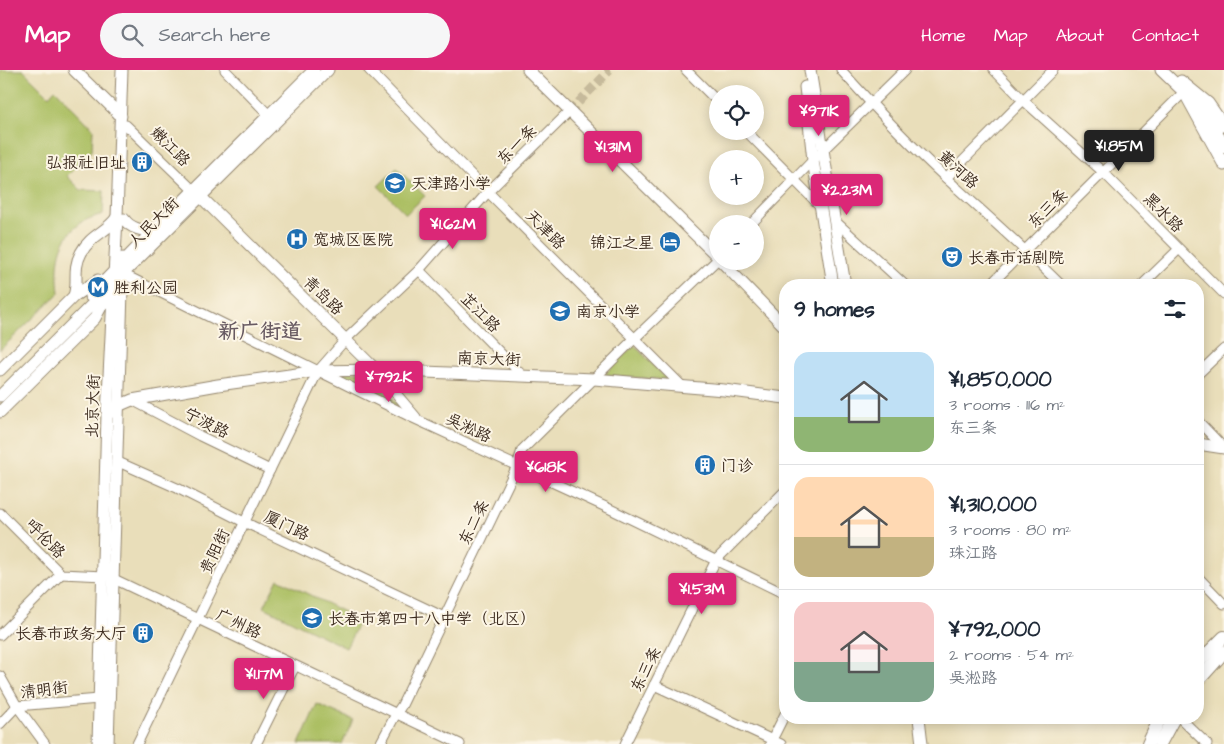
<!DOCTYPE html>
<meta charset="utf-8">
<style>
:root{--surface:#fff;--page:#f6f6f7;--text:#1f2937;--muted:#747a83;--line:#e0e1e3;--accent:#db2777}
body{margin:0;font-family:"Architects Daughter","LXGW WenKai TC",sans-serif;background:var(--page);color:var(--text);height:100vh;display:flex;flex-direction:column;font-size:19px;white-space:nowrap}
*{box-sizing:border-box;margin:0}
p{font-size:16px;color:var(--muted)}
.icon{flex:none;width:28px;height:28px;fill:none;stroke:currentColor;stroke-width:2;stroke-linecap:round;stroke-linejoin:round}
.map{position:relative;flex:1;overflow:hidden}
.sheet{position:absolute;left:779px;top:209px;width:425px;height:445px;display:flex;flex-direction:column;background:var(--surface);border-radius:20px;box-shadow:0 2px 12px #0003}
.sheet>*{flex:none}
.fabs{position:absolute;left:709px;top:15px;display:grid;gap:10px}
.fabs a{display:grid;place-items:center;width:55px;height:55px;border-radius:50%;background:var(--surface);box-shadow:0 2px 12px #0003;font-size:25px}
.price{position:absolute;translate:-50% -42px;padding:0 11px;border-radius:5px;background:var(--accent);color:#fff;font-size:16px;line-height:32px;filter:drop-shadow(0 1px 2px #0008)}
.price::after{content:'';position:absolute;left:50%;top:30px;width:15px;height:11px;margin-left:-8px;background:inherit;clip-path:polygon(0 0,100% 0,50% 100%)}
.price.active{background:#222;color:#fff}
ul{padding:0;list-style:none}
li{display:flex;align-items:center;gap:15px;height:125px;padding:0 15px}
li+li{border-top:1px solid var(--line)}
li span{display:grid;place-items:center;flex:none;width:140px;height:100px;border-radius:15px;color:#555}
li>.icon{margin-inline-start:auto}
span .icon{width:60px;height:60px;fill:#fffc;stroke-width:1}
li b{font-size:21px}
h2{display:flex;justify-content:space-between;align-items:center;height:60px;padding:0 15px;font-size:21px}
header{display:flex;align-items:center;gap:30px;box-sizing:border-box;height:70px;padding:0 25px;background:var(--accent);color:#fff}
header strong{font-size:24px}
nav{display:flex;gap:28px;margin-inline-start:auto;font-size:18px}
.search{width:350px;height:45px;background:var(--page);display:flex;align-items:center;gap:12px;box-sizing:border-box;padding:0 18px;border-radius:28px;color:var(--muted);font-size:19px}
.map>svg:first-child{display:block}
</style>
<header>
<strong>Map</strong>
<div class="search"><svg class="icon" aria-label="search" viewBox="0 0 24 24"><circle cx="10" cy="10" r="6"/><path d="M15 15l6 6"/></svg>Search here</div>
<nav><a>Home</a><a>Map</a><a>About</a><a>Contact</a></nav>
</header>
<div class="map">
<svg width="1224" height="674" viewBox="0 0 1224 674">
<rect width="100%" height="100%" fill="#fcf5e5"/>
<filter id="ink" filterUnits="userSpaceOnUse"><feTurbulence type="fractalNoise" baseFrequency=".02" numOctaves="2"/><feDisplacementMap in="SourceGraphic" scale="10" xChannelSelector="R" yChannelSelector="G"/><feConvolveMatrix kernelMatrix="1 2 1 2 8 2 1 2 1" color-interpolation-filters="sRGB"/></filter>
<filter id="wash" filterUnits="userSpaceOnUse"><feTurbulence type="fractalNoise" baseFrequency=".0096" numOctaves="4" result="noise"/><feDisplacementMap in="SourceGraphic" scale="20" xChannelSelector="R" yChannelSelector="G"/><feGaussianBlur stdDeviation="1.12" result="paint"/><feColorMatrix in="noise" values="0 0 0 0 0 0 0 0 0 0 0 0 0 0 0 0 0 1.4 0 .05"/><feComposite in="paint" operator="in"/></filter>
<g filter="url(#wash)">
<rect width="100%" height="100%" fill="#e9deba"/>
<!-- green -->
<g fill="#acbf63" stroke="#747440">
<path d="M0,0H23L49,26L55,19L93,59L92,81L67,106L81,120L104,121L103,144C97,146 89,148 84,151C57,168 56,194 59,223L0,280Z"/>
<polygon points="397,98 425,126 406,144 378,116"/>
<polygon points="634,275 668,310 604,305"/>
<polygon points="322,302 365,302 402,339"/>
<polygon points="278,509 360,550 346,578 264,537"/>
<polygon points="317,634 353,650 342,674 299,674"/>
</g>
</g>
<g filter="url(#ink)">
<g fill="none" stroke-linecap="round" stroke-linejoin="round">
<!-- minor-tunnel -->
<polyline stroke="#c6ba9b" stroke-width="9" stroke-dasharray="9 4.5" stroke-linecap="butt" points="569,42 610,0"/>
<!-- minor casing -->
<g stroke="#92846c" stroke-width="11">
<g id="minor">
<polyline points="225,0 269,45"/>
<polyline points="369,0 488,122 682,316"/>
<polyline points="686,0 718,32"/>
<path d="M841,0C875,38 910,75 947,109C985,144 1024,178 1061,215"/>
<polyline points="994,0 1023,30 1104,103 1224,224"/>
<polyline points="126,55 193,120"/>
<polyline points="746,61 822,138"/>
<polyline points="946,108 1053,0"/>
<polyline points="834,150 905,215"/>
<polyline points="751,154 822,81 905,0"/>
<polyline points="419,200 523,306"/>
<polyline points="119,202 413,348 608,438 785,524"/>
<polyline points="990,215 1188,18"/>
<polyline points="1142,215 1179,179"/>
<polyline points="376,300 416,347"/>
<polyline points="1198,304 1224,279"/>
<polyline points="132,330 200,366 270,400"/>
<polyline points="1198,351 1224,378"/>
<polyline points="116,391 177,418 244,452 444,547"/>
<polyline points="0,443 61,504 104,506"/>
<polyline points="1198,507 1224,534"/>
<polyline points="114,509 460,674"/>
<polyline points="0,565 61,504"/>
<polyline points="0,606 17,636 45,674"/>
<polyline points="654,615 781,674"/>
<polyline points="1180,648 1207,674"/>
<polyline points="0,654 17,636 99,629"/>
<polyline points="137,674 318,301 346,269 419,200 488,122 569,42"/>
<polyline points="256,674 295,596"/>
<polyline points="380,674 396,644 402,635 517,396 522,380 634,269 718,189"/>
<polyline points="625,674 716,490 785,421"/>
<polyline points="770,674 785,644"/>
</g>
</g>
<!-- major casing -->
<g stroke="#92846c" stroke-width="13">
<g id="major">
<polyline points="74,0 121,46"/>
<polyline points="528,0 718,187"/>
<polyline points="810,0 845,215"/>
<polyline points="1161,0 1184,22 1224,95"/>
<polyline points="1181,11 1208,33 1224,56"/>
<polyline points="805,17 813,90 833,215"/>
<polyline points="201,127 376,300"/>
<path d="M124,149C130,158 143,162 154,160"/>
<polyline points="721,191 785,257"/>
<path d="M74,226C79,212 72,200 81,183C90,165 109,161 117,147"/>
<polyline points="90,226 154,160 314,0"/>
<polyline points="0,300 74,226 98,210"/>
<polyline points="0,326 328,0"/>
<polyline points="0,342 95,248 108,224"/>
<polyline points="107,345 118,336 132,330 218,315 318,301 376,300 594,309 724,320 785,328"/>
<polyline points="1198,374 1224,378"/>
<polyline points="919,648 922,674"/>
<polyline points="98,674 107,345 117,147 122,0"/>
<polyline points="108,674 123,188"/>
</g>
</g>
<!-- highway casing -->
<g stroke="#92846c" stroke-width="14">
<g id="highway">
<polyline points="1184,22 1203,41 1224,76"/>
<polyline points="1198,593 1224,567"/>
<polyline points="1198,611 1224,582"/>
<polyline points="1148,674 1160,648"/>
<polyline points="1160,674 1174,648"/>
</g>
</g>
<!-- minor -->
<use href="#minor" stroke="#fff" stroke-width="9"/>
<!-- major -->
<use href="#major" stroke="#fff" stroke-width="11"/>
<!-- highway -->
<use href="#highway" stroke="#fff" stroke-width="12"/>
</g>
</g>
<!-- icons -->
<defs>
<g id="building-disc" transform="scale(1.125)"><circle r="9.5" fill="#1f6fb2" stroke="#fcf5e5"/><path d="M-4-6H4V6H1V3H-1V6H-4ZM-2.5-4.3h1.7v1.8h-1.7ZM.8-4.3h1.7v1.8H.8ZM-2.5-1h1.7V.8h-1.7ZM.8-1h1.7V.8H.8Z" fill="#fff"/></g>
<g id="school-disc" transform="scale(1.125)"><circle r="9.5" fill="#1f6fb2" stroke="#fcf5e5"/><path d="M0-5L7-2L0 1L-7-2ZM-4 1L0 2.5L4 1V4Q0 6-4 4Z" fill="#fff"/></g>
<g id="hospital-disc" transform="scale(1.125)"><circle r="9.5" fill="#1f6fb2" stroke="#fcf5e5"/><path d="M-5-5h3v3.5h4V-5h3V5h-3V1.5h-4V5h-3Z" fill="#fff"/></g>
<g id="hotel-disc" transform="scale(1.125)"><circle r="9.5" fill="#1f6fb2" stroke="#fcf5e5"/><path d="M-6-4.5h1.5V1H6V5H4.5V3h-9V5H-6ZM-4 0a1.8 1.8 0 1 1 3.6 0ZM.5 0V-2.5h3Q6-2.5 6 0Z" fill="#fff"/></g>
<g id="theatre-disc" transform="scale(1.125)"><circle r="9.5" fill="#1f6fb2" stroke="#fcf5e5"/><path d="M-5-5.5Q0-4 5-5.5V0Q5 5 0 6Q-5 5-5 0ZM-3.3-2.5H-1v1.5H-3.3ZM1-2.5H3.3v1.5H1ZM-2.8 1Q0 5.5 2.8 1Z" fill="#fff"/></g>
<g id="metro-disc" transform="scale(1.125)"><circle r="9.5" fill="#1f6fb2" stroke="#fcf5e5"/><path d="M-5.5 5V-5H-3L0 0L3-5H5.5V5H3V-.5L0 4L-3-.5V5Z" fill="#fff"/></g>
</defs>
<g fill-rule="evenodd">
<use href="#building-disc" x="142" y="92"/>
<use href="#school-disc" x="395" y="113"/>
<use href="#hospital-disc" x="297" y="169"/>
<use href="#hotel-disc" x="670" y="172"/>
<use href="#theatre-disc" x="952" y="187"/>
<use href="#metro-disc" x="98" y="217"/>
<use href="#school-disc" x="560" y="241"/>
<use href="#building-disc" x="705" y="395"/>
<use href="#school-disc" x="312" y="548"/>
<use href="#building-disc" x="143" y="563"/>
</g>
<g text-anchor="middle" stroke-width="4" stroke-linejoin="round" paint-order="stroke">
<!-- street labels -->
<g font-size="16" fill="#3b2a1e" stroke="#fcf5e5">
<text transform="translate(516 74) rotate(-45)" y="6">东一条</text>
<text transform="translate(171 76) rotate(45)" y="6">嫩江路</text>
<text transform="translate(959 99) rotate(43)" y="6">黄河路</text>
<text transform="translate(1047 138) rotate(-44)" y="6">东三条</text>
<text transform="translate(1164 142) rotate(45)" y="6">黑水路</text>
<text transform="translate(153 152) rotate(-45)" y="6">人民大街</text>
<text transform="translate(546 159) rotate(45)" y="6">天津路</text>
<text transform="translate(324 225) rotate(44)" y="6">青岛路</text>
<text transform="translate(481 242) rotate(45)" y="6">芷江路</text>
<text transform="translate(489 288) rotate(2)" y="6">南京大街</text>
<text transform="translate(92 336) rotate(-88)" y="6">北京大街</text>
<text transform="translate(207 352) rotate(27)" y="6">宁波路</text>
<text transform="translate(469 357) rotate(25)" y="6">吴淞路</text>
<text transform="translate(473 452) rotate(-64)" y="6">东二条</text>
<text transform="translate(287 455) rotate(25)" y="6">厦门路</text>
<text transform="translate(46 468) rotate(45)" y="6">呼伦路</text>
<text transform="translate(214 481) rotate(-65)" y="6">贵阳街</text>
<text transform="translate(239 553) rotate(25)" y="6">广州路</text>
<text transform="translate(645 599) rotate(-64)" y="6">东三条</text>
<text transform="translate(44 619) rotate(-7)" y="6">清明街</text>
</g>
<!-- poi labels -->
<g font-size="16" fill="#3b2a1e" stroke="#fcf5e5" text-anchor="start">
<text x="126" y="98" text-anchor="end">弘报社旧址</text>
<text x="411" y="119">天津路小学</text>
<text x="313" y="175">宽城区医院</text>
<text x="654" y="178" text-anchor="end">锦江之星</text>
<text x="968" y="193">长春市话剧院</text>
<text x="114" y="223">胜利公园</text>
<text x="576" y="247">南京小学</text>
<text x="721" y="401">门诊</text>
<text x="328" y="554">长春市第四十八中学（北区）</text>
<text x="127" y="569" text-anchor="end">长春市政务大厅</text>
</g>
<!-- district labels -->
<g font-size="21" font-weight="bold" fill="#685a62" stroke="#fcf5e5">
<text x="260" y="268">新广街道</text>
</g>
</g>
</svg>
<div class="fabs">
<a><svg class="icon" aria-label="locate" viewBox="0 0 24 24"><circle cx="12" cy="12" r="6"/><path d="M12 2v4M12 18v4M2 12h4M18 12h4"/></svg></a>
<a>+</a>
<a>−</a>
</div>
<b class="price" style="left:819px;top:67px">¥971K</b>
<b class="price active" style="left:1119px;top:102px">¥1.85M</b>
<b class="price" style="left:613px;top:103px">¥1.31M</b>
<b class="price" style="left:847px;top:146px">¥2.23M</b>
<b class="price" style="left:453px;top:180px">¥1.62M</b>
<b class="price" style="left:389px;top:333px">¥792K</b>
<b class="price" style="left:546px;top:423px">¥618K</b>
<b class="price" style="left:702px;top:545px">¥1.53M</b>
<b class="price" style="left:264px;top:630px">¥1.17M</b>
<section class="sheet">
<h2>9 homes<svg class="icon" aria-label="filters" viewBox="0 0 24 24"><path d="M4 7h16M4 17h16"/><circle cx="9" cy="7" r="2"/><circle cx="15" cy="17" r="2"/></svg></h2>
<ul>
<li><span style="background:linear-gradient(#bfe0f5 65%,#8fb573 0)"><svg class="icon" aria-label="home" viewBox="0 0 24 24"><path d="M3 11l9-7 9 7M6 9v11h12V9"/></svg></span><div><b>¥1,850,000</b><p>3 rooms · 116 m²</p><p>东三条</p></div></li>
<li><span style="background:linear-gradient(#ffd9b3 60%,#c2b280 0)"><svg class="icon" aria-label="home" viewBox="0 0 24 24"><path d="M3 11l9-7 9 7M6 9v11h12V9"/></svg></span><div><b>¥1,310,000</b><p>3 rooms · 80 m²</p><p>珠江路</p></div></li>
<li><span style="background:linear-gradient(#f6c9c9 60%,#7fa58c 0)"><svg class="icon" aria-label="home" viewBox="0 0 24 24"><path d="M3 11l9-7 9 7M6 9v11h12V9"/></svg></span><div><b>¥792,000</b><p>2 rooms · 54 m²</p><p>吴淞路</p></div></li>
</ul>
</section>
</div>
